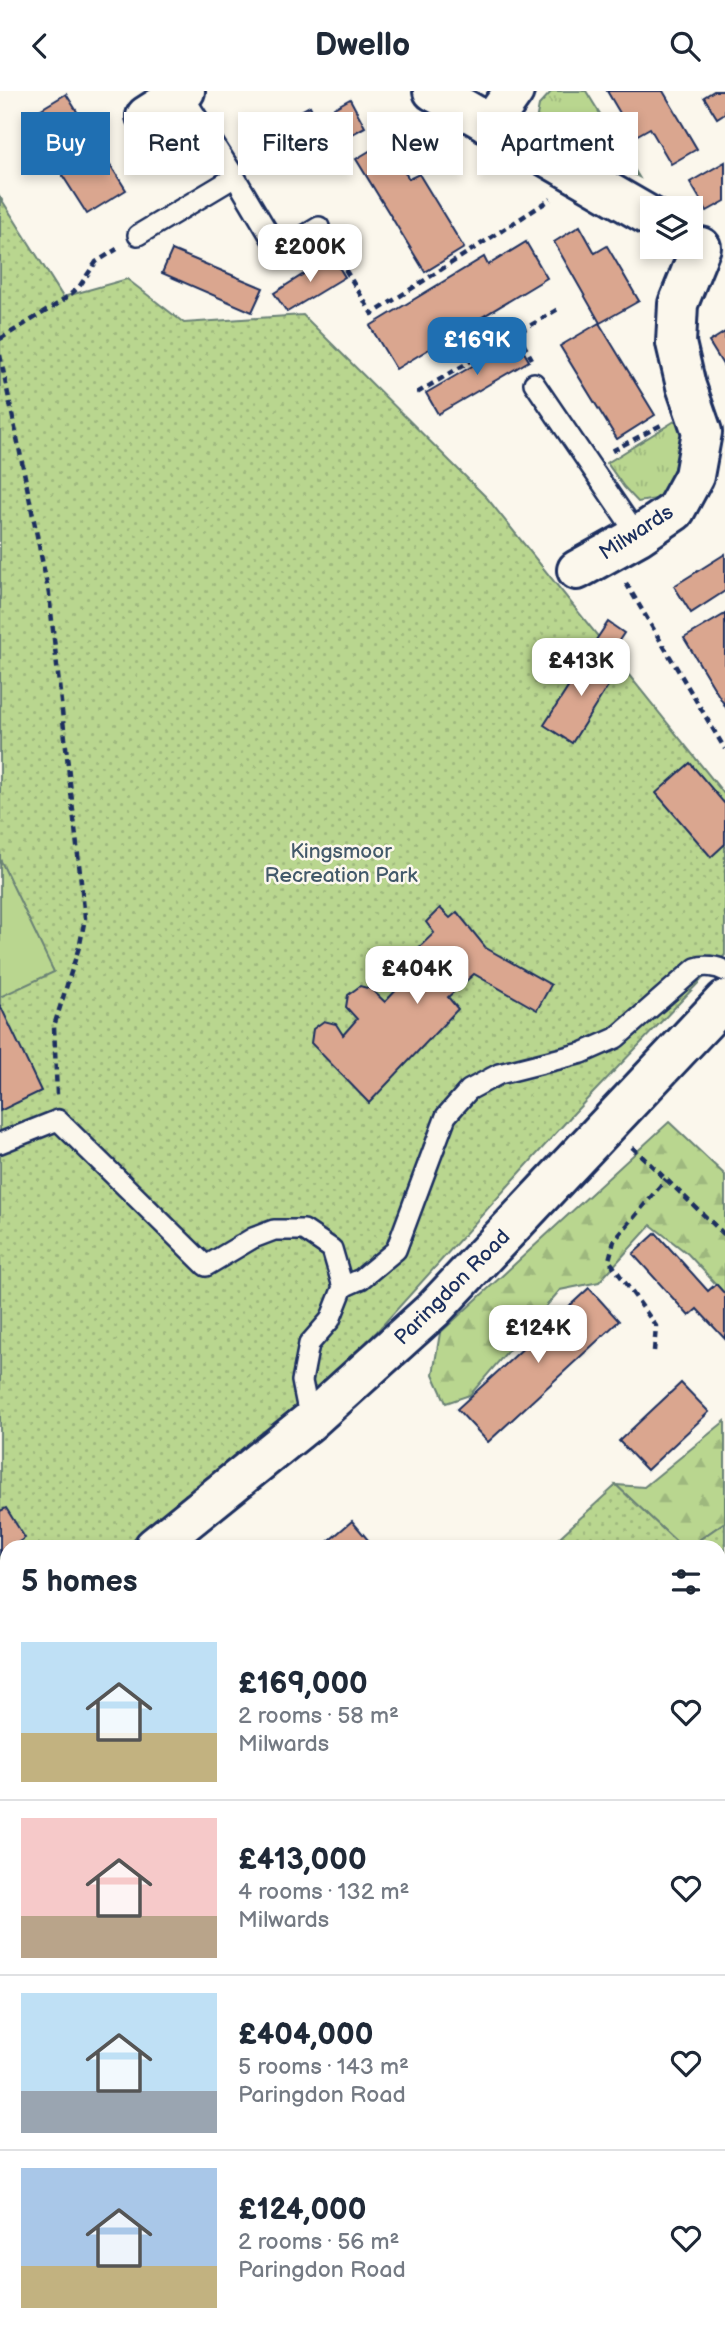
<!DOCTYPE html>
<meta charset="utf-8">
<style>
:root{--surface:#fff;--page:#f2f2f3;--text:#1f2937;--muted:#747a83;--line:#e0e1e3;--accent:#1f6fb2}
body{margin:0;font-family:"Balsamiq Sans",sans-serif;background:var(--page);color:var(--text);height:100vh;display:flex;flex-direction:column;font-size:26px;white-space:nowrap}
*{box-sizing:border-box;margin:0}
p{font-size:23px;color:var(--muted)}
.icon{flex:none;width:38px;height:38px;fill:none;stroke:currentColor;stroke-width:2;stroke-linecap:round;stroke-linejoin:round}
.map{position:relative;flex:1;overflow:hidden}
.sheet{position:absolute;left:0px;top:1449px;width:726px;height:800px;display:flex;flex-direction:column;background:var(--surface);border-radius:21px 21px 0 0;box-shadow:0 4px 10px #0003}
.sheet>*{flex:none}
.top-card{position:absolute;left:21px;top:21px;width:684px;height:63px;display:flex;gap:14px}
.controls{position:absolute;left:640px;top:105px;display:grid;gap:14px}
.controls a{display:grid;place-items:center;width:63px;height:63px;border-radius:0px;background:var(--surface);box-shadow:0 4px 10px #0003;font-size:35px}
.price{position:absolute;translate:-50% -60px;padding:0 16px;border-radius:14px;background:#fff;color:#222;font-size:23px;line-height:46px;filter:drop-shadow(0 2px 4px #0008)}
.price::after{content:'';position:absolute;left:50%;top:42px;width:21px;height:16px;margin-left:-10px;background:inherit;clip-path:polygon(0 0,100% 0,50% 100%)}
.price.current{background:var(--accent);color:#fff}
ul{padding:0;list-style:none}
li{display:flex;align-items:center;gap:21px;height:175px;padding:0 21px}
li+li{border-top:2px solid var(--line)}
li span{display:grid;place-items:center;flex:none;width:196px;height:140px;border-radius:0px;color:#555}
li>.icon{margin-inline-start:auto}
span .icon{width:84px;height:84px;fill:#fffc;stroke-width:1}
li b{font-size:30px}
h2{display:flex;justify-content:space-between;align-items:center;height:84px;padding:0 21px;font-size:30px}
.tag{padding:0 24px;border-radius:0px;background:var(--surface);box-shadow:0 4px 10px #0003;font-size:24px;line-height:63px}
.tag.current{background:var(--accent);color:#fff}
header{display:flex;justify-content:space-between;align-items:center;height:91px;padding:0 21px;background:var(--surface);font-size:32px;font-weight:700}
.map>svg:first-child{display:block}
</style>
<header><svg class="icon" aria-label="back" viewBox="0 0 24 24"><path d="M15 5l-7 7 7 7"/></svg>Dwello<svg class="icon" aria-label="search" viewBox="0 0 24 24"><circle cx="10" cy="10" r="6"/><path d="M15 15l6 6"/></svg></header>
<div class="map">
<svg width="725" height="2248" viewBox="0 0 725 2248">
<defs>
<pattern id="grass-tufts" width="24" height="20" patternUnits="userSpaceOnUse" patternTransform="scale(1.75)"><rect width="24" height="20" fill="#b9d68f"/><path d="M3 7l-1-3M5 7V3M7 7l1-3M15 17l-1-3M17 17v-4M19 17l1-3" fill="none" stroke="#9eb87e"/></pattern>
<pattern id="forest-firs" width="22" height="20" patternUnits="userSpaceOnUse" patternTransform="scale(1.75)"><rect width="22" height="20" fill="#b9d68f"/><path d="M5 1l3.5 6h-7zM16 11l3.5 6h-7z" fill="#9eb87e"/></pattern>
<pattern id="park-dots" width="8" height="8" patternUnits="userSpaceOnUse" patternTransform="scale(1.75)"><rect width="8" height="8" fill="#b9d68f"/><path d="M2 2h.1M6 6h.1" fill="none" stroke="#9eb87e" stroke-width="1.8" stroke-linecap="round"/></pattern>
</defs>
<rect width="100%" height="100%" fill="#fbf7ec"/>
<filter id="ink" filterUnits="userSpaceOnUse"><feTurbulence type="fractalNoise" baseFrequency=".0143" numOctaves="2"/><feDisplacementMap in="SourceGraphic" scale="14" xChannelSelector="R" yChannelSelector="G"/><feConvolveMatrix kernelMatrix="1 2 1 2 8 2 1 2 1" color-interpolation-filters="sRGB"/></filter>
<g filter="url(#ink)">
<!-- built -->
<polygon fill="#f1dfd0" points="725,1940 725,2248 20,2248 16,2242 719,2242 719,1944"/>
<!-- grass -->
<g fill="url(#grass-tufts)" stroke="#6a8276" stroke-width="2">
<polygon points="552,0 586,0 639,86 536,30 539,14"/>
<polygon points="678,328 683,347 669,394 656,408 638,411 624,396 607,372"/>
</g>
<!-- forest -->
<g fill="url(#forest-firs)" stroke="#6a8276" stroke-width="2">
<polygon points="669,1031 725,1084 725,1203 688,1163 651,1134 599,1191 560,1199 470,1304 446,1312 433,1283 440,1242"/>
<polygon points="725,1330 725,1431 689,1456 682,1456 616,1394 644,1396"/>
<polygon points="7,2152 7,2242 56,2242 58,2248 0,2248 0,2157"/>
<polygon points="283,2242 344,2242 335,2248 278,2248"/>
</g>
<!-- park -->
<g fill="url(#park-dots)" stroke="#6a8276" stroke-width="2">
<polygon points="0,106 63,206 127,188 184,232 303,224 487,407 725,704 725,864 574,1022 326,1297 133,1456 7,1456 7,1543 0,1547"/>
<polygon points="616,1394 682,1456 549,1456"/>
<polygon points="725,1431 725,1634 719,1638 719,1456 689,1456"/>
</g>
<!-- garden -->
<polygon fill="#b9d68f" stroke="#6a8276" stroke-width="2" points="0,768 54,881 0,906"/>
<!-- building -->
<g fill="#daa68f" stroke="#1b2f5e" stroke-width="2">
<polygon points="607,0 663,0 697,58 671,73 650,37 634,46"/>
<polygon points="714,0 725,0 725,22 717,27 704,6"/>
<polygon points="66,3 126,99 87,123 26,27"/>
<polygon points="350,8 365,36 289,78 267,39 310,15 316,27"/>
<polygon points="386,50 409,88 419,83 464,157 425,181 356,68"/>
<polygon points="725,71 725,110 707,120 690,91"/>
<polygon points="580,135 595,162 607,155 639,210 600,232 554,151"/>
<polygon points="526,151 547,187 396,278 370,235 484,166 488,174"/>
<polygon points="172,159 263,197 252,221 162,182"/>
<polygon points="332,165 345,186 287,221 274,202"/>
<polygon points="599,232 655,324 617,348 560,255"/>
<polygon points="725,241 725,277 709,251"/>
<polygon points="517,249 529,270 438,323 426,302"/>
<polygon points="725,463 725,500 691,522 674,495"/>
<polygon points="725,523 725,615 684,547"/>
<polygon points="608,531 624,542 612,560 596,549"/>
<polygon points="591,561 618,579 572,652 544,634"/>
<polygon points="690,672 725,713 725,753 711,766 656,702"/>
<polygon points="440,817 450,827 457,821 486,857 551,894 537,919 474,883 448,906 458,918 369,1012 311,952 313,938 324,930 336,933 343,944 357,928 346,916 348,904 360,895 371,898 385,911 419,875 410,865 434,842 426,831"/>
<polygon points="0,914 41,1000 0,1020"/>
<polygon points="656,1142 708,1200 716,1193 725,1203 725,1248 697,1218 689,1225 633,1163"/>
<polygon points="589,1197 619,1230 488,1351 457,1318"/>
<polygon points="681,1292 709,1321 647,1379 619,1350"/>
<polygon points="6,1417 25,1447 11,1456 7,1456 7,1458 0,1463 0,1420"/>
<polygon points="352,1430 374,1456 325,1456 324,1454"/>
<polygon points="725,1707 725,1760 719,1765 719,1712"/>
<polygon points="0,1764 7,1771 7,1800 0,1806"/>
<polygon points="719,1862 725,1870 725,1900 719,1905"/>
<polygon points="7,2014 7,2093 0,2099 0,2020"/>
<polygon points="725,2078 725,2095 719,2098 719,2081"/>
<polygon points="719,2115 725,2123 725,2175 719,2164"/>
</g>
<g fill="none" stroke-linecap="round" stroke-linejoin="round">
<!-- lane casing -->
<g stroke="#1b2f5e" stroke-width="24">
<g id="lane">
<polyline points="235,86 279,160 319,136"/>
<polyline points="138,144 235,86 182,3"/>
<polyline points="534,292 638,445"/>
<polyline points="0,1052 58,1029 206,1175 253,1147 274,1139 304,1139 332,1158 343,1196 330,1229 309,1253 302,1290 310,1330"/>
<path d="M343,1196L361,1188L396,1159L446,1025L469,999L499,983L582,962L616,947L696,877C704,874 717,875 725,880"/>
</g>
</g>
<!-- street casing -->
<g stroke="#1b2f5e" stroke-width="44">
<g id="street">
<polyline points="433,0 653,127"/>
<polyline points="146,25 185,0"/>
<polyline points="490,34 514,0"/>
<polyline points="577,479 638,445 675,420 694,385 702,341 686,295 676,252 678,213 701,156"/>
<polyline points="154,1456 310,1330 433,1219 725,909"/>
<polyline points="0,1561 7,1556"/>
<polyline points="0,1897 7,1906"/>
<polyline points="0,1938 7,1932"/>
</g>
</g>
<!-- path -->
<g stroke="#1b2f5e" stroke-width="4.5" stroke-dasharray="7 5" stroke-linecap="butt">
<polyline points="333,158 372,223 551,108"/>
<polyline points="517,242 532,268"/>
<polyline points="0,248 61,211 79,196 96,171 117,158"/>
<polyline points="0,264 49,503 85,827 80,853 54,935 57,1004"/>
<polyline points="417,302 558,218"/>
<polyline points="612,360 663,333"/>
<polyline points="626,492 725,658"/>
<polyline points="632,1056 725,1144"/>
<polyline points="654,1260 656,1235 609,1169 614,1150 666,1088"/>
<polyline points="719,1559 725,1560"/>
<polyline points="698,2242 701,2248"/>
<polyline points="709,2248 725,2240"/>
</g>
<!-- lane -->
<use href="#lane" stroke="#fbf7ec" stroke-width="19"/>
<!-- street -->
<use href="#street" stroke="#fbf7ec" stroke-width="38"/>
</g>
</g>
<g text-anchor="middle" stroke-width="5" stroke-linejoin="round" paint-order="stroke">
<!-- street labels -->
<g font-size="21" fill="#1b2f5e" stroke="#fbf7ec">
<text transform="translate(636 441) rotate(-33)" y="7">Milwards</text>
<text transform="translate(452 1196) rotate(-45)" y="7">Paringdon Road</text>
</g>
<!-- park labels -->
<g font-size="21" fill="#42596a" stroke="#fbf7ec">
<text x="341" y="767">Kingsmoor<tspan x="341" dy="24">Recreation Park</tspan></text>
</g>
</g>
</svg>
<div class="controls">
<a><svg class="icon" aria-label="layers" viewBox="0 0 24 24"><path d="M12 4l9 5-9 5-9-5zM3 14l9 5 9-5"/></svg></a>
</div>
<b class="price" style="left:310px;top:193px">£200K</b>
<b class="price current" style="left:477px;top:286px">£169K</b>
<b class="price" style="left:581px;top:607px">£413K</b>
<b class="price" style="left:417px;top:915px">£404K</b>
<b class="price" style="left:538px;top:1274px">£124K</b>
<div class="top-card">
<a class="tag current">Buy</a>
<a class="tag">Rent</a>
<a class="tag">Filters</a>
<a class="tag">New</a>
<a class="tag">Apartment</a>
</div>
<section class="sheet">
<h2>5 homes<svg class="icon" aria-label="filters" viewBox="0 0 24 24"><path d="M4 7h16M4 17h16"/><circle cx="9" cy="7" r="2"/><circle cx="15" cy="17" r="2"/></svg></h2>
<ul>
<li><span style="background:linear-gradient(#bfe0f5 65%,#c2b280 0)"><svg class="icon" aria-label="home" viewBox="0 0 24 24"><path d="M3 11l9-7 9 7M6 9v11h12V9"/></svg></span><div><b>£169,000</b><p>2 rooms · 58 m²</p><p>Milwards</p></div><svg class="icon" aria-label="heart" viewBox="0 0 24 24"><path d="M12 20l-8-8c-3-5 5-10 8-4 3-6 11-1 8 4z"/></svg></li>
<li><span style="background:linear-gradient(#f6c9c9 70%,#b9a48a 0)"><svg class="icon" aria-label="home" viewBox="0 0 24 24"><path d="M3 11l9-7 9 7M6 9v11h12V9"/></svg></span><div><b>£413,000</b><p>4 rooms · 132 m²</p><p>Milwards</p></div><svg class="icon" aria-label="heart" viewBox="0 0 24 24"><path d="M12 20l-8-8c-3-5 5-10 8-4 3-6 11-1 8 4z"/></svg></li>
<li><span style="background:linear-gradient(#bfe0f5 70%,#9aa5b1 0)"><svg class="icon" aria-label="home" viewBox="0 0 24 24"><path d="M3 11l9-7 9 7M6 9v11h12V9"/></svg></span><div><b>£404,000</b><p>5 rooms · 143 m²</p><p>Paringdon Road</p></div><svg class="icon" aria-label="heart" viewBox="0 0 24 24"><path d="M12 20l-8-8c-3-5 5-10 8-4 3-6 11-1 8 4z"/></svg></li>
<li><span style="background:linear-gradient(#a9c7e8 70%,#c2b280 0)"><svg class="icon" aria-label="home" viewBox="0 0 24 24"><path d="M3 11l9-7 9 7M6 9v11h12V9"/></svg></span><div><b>£124,000</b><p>2 rooms · 56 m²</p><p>Paringdon Road</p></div><svg class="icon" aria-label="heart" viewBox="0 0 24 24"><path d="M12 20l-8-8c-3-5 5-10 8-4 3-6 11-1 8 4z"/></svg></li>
</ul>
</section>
</div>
